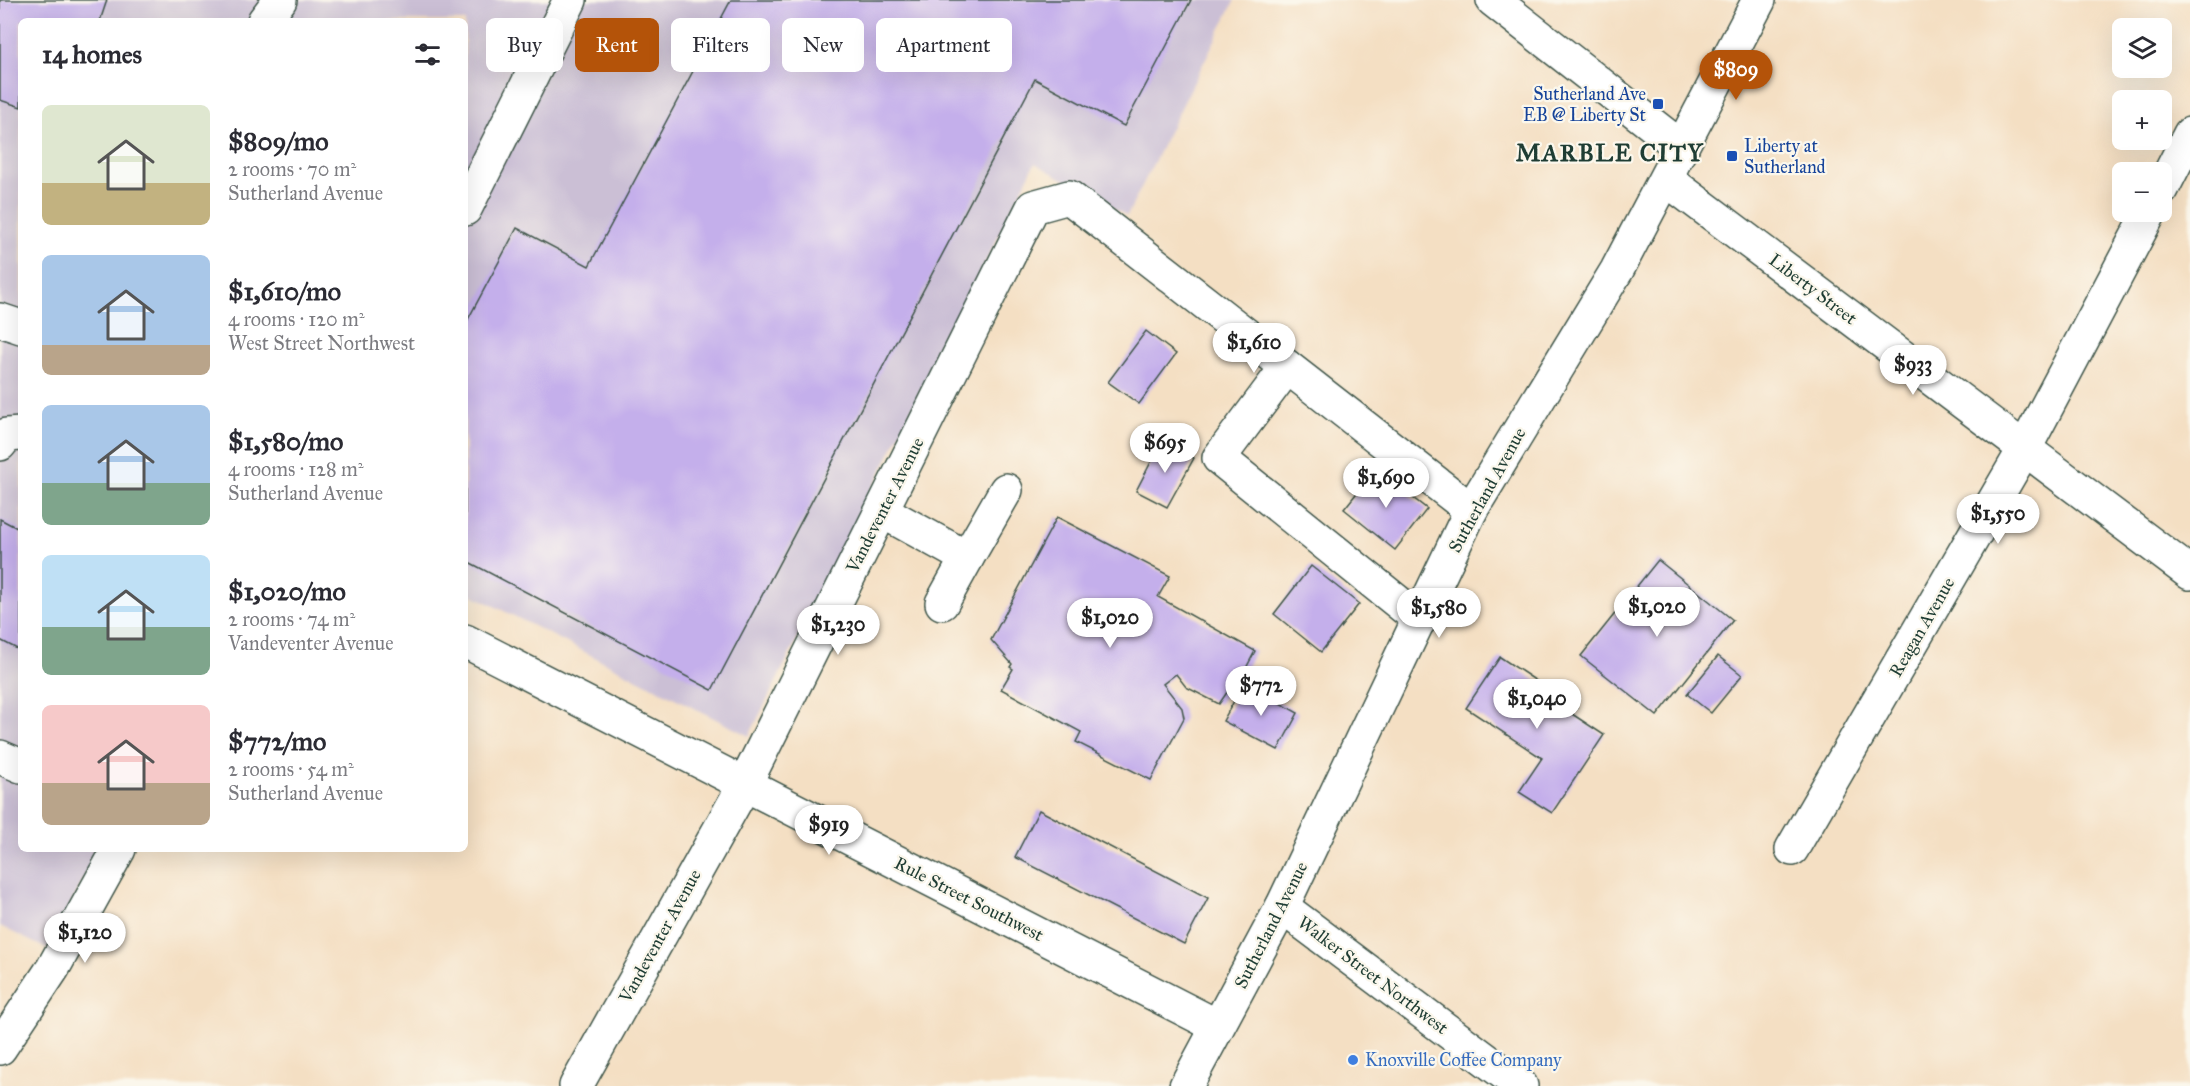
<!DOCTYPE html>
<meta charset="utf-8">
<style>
:root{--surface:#fff;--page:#f2f2f3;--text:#2b2b33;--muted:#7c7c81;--accent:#b45309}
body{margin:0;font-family:"IM FELL Great Primer",serif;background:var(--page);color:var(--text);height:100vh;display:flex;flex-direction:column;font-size:22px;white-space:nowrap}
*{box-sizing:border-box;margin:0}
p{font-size:20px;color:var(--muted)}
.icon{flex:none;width:33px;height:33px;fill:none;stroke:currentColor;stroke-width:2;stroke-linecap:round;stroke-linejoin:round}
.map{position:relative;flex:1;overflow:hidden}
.details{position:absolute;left:18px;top:18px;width:450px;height:834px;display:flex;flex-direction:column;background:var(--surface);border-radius:9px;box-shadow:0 6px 24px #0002}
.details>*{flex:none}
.guide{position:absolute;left:486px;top:18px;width:570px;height:54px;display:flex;gap:12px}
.tools{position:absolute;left:2112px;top:18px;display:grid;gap:12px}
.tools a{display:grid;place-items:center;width:60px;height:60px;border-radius:9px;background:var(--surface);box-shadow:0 6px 24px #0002;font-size:30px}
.price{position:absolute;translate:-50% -51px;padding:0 14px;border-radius:21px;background:#fff;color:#222;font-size:20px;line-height:39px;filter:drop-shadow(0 2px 3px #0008)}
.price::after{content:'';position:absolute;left:50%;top:36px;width:18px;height:14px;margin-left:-9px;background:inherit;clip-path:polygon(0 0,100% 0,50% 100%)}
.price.on{background:var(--accent);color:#fff}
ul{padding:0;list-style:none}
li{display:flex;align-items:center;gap:18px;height:150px;padding:0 24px}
li span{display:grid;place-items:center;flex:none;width:168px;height:120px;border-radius:9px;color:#555}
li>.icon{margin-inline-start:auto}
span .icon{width:72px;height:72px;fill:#fffc;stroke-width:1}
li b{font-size:26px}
h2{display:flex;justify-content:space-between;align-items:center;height:72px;padding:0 24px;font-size:26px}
.tag{padding:0 21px;border-radius:9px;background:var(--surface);box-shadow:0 6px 24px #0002;font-size:21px;line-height:54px}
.tag.on{background:var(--accent);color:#fff}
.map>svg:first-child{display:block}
</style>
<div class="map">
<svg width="2190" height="1086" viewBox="0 0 2190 1086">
<rect width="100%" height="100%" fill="#fbf7ec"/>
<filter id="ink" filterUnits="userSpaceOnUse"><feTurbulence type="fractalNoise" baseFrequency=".0167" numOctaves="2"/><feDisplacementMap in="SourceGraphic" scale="12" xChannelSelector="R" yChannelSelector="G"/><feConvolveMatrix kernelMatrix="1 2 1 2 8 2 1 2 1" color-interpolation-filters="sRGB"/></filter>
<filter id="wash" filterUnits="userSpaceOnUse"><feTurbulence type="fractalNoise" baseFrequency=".008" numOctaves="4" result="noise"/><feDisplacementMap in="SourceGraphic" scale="24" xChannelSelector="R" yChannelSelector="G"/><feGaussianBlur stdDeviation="1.35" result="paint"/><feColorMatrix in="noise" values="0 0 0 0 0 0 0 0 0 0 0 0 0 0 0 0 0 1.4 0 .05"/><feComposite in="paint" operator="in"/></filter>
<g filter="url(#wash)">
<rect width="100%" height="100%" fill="#f4dfc3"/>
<!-- industrial -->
<polygon fill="#cbbfd5" points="0,0 1235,0 1127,216 1035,163 749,736 465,591 465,21 21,21 21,849 98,849 49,950 0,926"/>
<g id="blocks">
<!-- building -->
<g fill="#c4afeb">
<polygon points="0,0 107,0 100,21 21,21 21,107 0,100"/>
<polygon points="731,0 1191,0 1124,126 1035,79 712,690 465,560 465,325 517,228 589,266"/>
<polygon points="1146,331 1176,354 1139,404 1108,382"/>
<polygon points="1162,441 1194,458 1167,507 1136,491"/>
<polygon points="1376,469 1427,509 1395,550 1344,509"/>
<polygon points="1057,517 1170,576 1158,597 1255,651 1233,693 1228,691 1219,704 1186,687 1176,674 1163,684 1182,708 1184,718 1151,780 1076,742 1081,732 1001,689 1013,669 1010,667 1012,664 991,640"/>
<polygon points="0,519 21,530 21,651 0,640"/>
<polygon points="1658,560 1733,620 1657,716 1581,656"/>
<polygon points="1311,566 1359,604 1321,652 1274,614"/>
<polygon points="1718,656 1742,675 1711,713 1687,694"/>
<polygon points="1500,657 1577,708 1572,714 1604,735 1552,813 1519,792 1542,758 1466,708"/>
<polygon points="1244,683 1298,713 1278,750 1223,721"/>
<polygon points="1039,810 1208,898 1184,944 1015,857"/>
</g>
</g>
</g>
<g filter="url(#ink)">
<use href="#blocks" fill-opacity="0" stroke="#3f5549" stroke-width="1.5"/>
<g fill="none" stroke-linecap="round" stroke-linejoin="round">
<!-- minor casing -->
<g stroke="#3f5549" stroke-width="36">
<g id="minor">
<polyline points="1493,0 1682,148"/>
<polyline points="264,21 280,0"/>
<polyline points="1666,179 2190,573"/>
<polyline points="2162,189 2190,134"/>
<polyline points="465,209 570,0"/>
<polyline points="0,320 21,327"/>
<polyline points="1287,367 1219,458 1420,620"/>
<polyline points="0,444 7,435 21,434"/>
<polyline points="882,511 967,558 1006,490"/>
<polyline points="942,603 967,558"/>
<polyline points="465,641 1217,1026"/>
<polyline points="0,757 21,766"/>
<polyline points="1792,849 2025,448 2150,212"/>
<polyline points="1282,907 1521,1086"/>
<polyline points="0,1048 53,968 119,849"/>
<polyline points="576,1086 745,784 1033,207 1069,197 1471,510"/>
<polyline points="1186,1086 1282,907 1471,510 1617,270 1759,0"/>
</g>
</g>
<!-- minor -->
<use href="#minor" stroke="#fff" stroke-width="33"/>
</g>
</g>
<!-- markers -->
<g fill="#1a4fb4" stroke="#fbf7ec" stroke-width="2">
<rect x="1652" y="98" width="12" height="12" rx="3"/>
<rect x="1726" y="150" width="12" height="12" rx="3"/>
</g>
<circle fill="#3f7fe0" stroke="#fbf7ec" stroke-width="2" cx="1353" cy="1060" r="6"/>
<g text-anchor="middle" stroke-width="4.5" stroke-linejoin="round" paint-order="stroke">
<!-- transit labels -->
<g font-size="18" fill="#164399" stroke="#fbf7ec" text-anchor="end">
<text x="1646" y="100">Sutherland Ave<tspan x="1646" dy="21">EB @ Liberty St</tspan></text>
<text x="1744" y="152" text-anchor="start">Liberty at<tspan x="1744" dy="21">Sutherland</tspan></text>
</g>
<!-- street labels -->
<g font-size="18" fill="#1f3d34" stroke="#fbf7ec">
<text transform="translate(1813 289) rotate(37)" y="6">Liberty Street</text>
<text transform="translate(1487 490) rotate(-61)" y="6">Sutherland Avenue</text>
<text transform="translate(885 505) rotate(-63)" y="6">Vandeventer Avenue</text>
<text transform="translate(1922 627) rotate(-60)" y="6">Reagan Avenue</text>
<text transform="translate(969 899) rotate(27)" y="6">Rule Street Southwest</text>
<text transform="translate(1271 925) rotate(-63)" y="6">Sutherland Avenue</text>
<text transform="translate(660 936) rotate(-61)" y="6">Vandeventer Avenue</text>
<text transform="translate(1373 975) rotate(37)" y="6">Walker Street Northwest</text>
</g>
<!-- shop labels -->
<g font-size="18" fill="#366cbe" stroke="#fbf7ec" text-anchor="start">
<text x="1365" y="1066">Knoxville Coffee Company</text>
</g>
<!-- district labels -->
<g font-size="24" font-weight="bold" letter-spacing="1.5" fill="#1f3d34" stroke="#fbf7ec">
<text x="1610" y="161">MARBLE CITY</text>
</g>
</g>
</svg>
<div class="tools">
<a><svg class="icon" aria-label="layers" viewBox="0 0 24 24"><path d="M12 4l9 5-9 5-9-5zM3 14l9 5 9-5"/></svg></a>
<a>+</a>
<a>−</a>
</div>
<b class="price on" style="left:1736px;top:101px">$809</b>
<b class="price" style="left:1254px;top:374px">$1,610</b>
<b class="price" style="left:1913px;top:396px">$933</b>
<b class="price" style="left:1165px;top:474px">$695</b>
<b class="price" style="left:1386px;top:509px">$1,690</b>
<b class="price" style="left:1998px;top:545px">$1,550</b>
<b class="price" style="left:1657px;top:638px">$1,020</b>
<b class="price" style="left:1439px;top:639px">$1,580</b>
<b class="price" style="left:1110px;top:649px">$1,020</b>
<b class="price" style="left:838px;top:656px">$1,230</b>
<b class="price" style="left:1261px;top:717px">$772</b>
<b class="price" style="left:1537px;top:730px">$1,040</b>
<b class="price" style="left:829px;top:856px">$919</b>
<b class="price" style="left:85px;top:964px">$1,120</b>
<div class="guide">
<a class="tag">Buy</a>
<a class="tag on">Rent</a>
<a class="tag">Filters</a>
<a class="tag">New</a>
<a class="tag">Apartment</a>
</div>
<section class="details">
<h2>14 homes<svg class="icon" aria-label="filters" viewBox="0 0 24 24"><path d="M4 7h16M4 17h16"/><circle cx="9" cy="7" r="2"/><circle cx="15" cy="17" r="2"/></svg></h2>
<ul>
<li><span style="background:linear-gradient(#dfe7d0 65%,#c2b280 0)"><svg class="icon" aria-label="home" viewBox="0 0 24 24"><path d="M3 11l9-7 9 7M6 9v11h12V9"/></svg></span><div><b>$809/mo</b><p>2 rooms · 70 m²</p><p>Sutherland Avenue</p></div></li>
<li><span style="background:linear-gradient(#a9c7e8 75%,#b9a48a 0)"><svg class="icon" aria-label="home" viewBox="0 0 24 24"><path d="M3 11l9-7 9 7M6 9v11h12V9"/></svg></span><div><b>$1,610/mo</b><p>4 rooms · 120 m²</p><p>West Street Northwest</p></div></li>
<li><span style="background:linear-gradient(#a9c7e8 65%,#7fa58c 0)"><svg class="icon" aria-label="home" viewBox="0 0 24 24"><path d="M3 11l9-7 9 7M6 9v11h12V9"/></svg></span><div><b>$1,580/mo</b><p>4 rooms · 128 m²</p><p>Sutherland Avenue</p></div></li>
<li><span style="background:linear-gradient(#bfe0f5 60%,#7fa58c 0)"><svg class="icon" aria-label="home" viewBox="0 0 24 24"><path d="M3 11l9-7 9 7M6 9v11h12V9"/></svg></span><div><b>$1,020/mo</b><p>2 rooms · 74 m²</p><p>Vandeventer Avenue</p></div></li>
<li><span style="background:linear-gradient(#f6c9c9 65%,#b9a48a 0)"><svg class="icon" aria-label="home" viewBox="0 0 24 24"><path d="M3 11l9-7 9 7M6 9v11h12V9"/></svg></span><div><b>$772/mo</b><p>2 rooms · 54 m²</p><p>Sutherland Avenue</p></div></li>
</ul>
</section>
</div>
